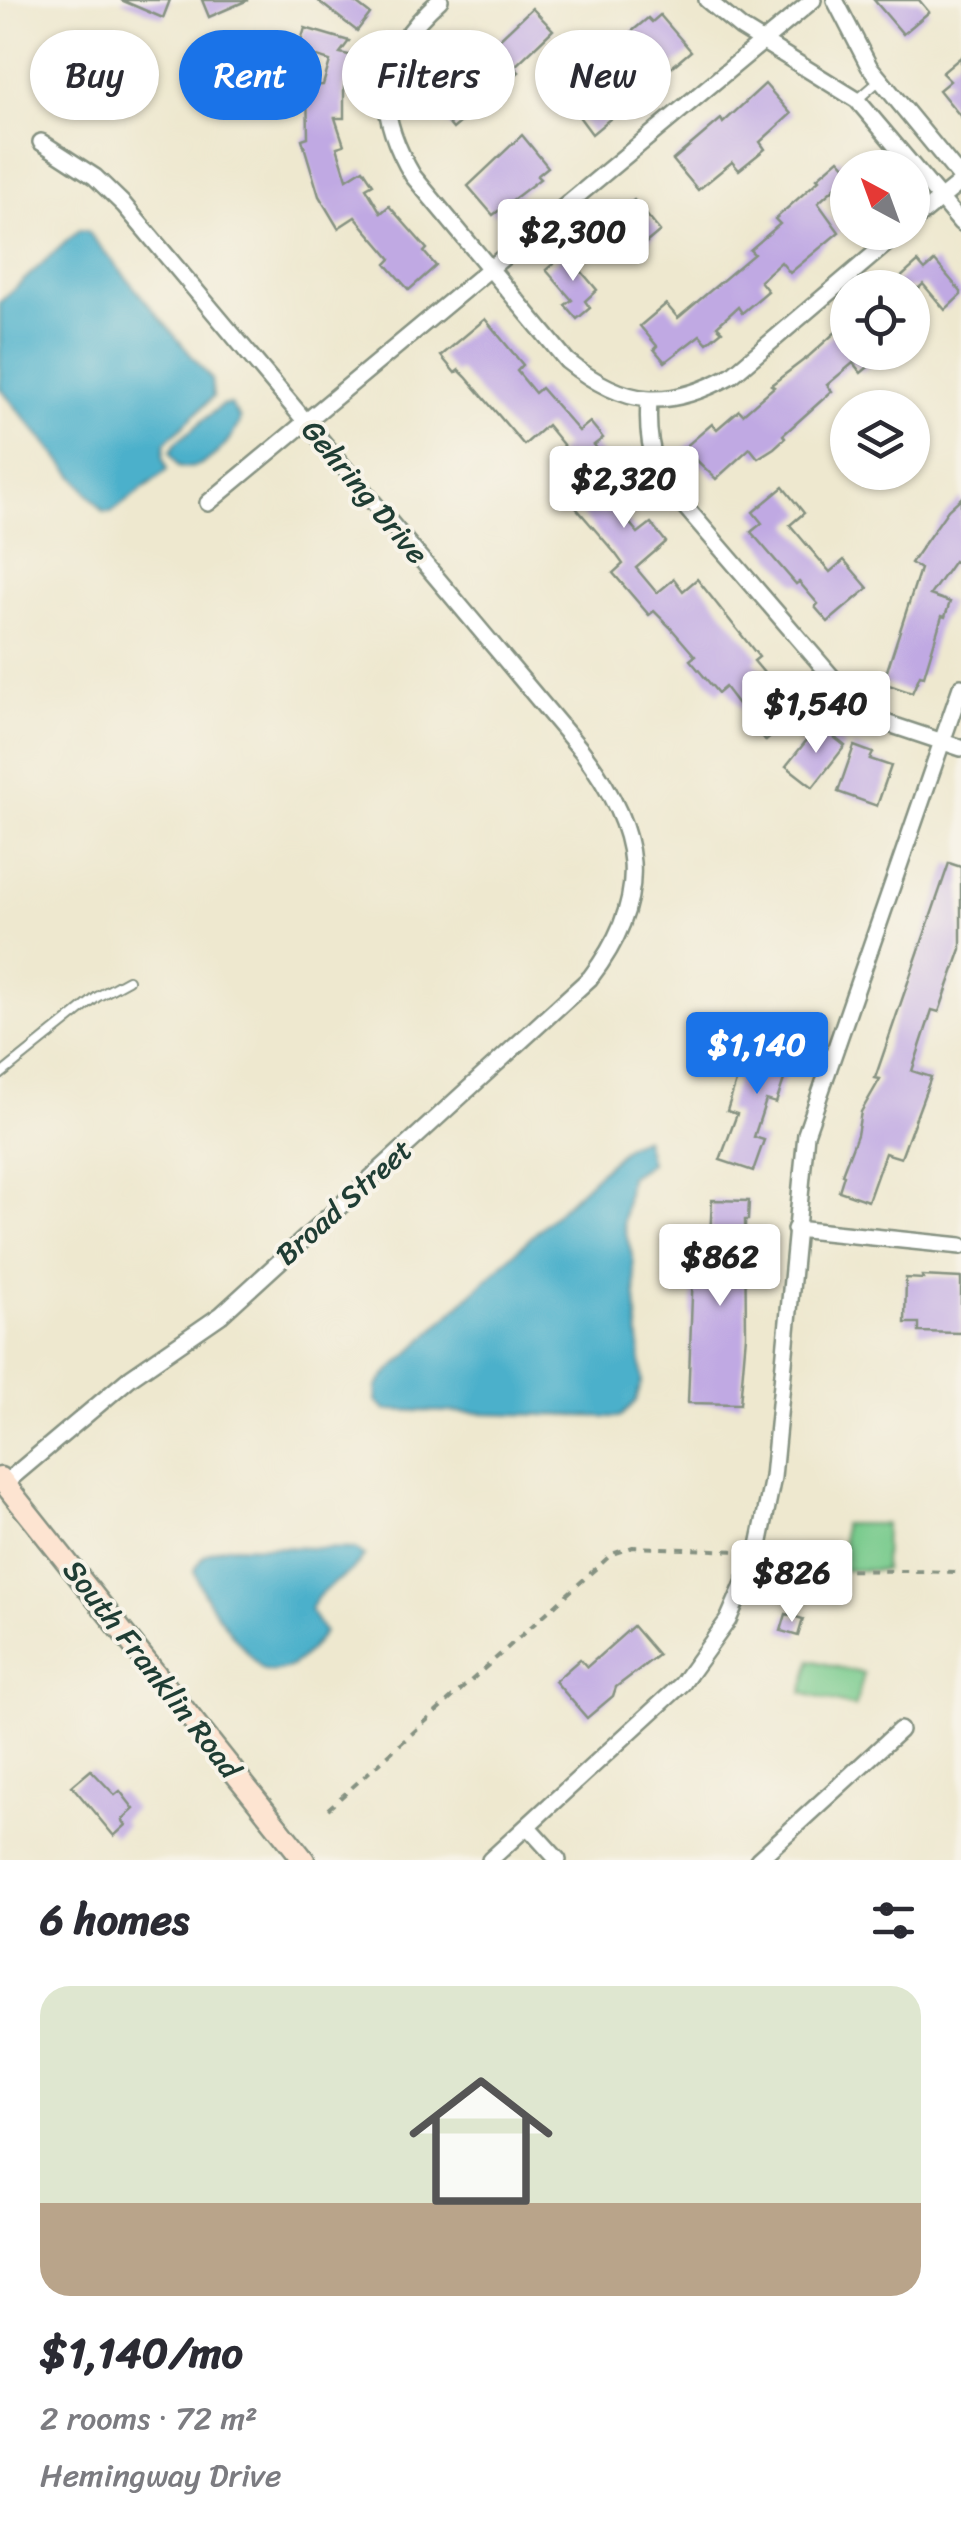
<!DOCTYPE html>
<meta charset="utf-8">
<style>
:root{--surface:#fff;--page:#f2f2f3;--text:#2b2b33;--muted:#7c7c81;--accent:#1a73e8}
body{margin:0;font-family:Sriracha,sans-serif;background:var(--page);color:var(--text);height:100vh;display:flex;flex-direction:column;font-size:38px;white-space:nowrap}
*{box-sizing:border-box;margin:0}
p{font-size:32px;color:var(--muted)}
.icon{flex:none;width:55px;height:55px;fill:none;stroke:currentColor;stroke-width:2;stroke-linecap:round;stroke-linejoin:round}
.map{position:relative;height:1860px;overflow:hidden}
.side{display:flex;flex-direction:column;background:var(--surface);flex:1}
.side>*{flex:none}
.hud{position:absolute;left:30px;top:30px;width:902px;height:90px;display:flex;gap:20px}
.needle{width:65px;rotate:319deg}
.controls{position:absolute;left:830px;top:150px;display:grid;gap:20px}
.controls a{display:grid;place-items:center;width:100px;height:100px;border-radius:50%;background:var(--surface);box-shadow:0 2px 8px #0004;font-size:50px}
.price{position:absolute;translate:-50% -85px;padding:0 22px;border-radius:10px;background:#fff;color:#222;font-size:32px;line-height:65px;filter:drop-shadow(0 2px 5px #0008)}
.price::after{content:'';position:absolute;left:50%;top:60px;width:30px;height:22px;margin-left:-15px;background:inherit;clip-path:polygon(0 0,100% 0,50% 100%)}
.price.active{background:var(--accent);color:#fff}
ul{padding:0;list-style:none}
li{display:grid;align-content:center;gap:20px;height:530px;padding:0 40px}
li span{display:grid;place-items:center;height:310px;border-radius:30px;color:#555}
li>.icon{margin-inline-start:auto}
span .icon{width:180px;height:180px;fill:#fffc;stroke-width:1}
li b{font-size:42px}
h2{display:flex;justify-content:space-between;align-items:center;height:120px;padding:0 40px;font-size:42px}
.tag{padding:0 35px;border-radius:45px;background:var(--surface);box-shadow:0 2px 8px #0004;font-size:35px;line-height:90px}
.tag.active{background:var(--accent);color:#fff}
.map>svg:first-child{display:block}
</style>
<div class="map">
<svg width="961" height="1860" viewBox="0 0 961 1860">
<rect width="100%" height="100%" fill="#f7f3e8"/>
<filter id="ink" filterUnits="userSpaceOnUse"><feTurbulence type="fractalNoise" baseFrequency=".01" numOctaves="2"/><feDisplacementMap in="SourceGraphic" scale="20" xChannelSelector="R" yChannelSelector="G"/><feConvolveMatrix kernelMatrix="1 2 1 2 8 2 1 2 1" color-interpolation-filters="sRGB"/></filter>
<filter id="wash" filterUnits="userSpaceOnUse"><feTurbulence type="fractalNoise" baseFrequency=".0048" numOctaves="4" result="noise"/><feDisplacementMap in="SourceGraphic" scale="40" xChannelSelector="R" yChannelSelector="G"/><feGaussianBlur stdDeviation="2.25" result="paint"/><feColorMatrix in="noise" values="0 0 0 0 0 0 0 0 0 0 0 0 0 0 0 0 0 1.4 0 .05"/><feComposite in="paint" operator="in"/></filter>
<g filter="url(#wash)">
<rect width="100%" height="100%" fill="#eee8cf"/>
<!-- green -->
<g fill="#79cb8d" stroke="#4c8460" stroke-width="2.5">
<polygon points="843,1524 885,1524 884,1570 843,1570"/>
<polygon points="811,1660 864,1674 855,1707 802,1693"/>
</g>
<!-- water -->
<g fill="#4cb0cb" stroke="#367680" stroke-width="2.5">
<polygon points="79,230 87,231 211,379 213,397 165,443 163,456 167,470 112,512 104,512 98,505 0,388 0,302"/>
<path d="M230,404L240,419C234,440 203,475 178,466L170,452L177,442L222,405Z"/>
<polygon points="644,1138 650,1163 629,1177 623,1223 633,1259 642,1380 636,1401 620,1417 611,1417 386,1410 376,1401 377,1387 385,1376 628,1145"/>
<path d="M233,1546L355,1549L364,1556C351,1578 318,1586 310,1610L324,1632C310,1651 287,1680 262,1669C236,1638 207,1609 194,1570C203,1552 214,1549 233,1546Z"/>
</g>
<g id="blocks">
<!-- building -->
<g fill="#c0a9e3">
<polygon points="121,0 170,0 163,18"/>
<polygon points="202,0 248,0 209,17"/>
<polygon points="317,0 352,0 370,14 357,31"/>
<polygon points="874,0 919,0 929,12 903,34"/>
<polygon points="532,8 553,30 514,67 519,72 453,129 418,87 450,60 459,70 492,41 494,44"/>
<polygon points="660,15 691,51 592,134 560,91 648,18 652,22"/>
<polygon points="305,28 349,41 340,53 353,56 344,88 344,118 335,118 344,145 337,147 347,179 363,169 373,184 366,188 381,213 389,206 427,249 424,252 436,266 409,290 386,264 391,259 355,217 338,228 319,196 302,139 308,137 307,86 323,85 330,61 298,51"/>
<polygon points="961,57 961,117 939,90 950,81 942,73"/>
<polygon points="765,84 791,114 760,142 765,149 739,170 732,162 698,190 673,160 721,119 723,123"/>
<polygon points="522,135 548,167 537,176 540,179 493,215 468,186"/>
<polygon points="839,159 848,169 848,176 818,203 839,232 790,273 781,262 760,281 768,291 742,313 738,307 717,326 722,331 707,343 700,335 665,362 654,349 657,346 640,326 666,304 678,318 754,254 750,250 780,224 775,219 819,180 817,178"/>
<polygon points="634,200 660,231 634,253 605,217 618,206 622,210"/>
<polygon points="566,253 597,290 585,301 590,308 577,319 565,305 572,300 546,270"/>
<polygon points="935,261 961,292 961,295 945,310 923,284 919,288 889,288 918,262 925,270"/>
<polygon points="485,319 523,365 517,371 535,393 541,388 579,431 590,422 603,438 594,445 620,476 615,481 633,503 621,513 638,533 651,523 666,542 636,568 657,593 674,579 683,591 697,579 759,657 754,661 776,687 781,683 804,709 766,741 725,687 718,693 690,660 695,656 670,627 654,611 649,615 613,573 623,564 615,553 559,488 575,475 558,453 565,447 547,425 524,445 466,377 459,370 455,373 441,356"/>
<polygon points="848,321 848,352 886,352 861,373 853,363 827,385 832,391 783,435 785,438 774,448 758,458 750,448 716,479 684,448 712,424 717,429 739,410 743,414 774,387 771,385 809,356"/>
<polygon points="783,487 804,513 790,525 830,572 844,560 868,588 828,622 815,607 818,604 799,582 796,584 751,532 762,523 753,512"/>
<polygon points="961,498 961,566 954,561 930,595 950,602 945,617 942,616 924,676 920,675 912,693 883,683 920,569 911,563 948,510"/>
<polygon points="819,725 845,746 813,787 786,766"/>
<polygon points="854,746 873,753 870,759 891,766 877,806 838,792"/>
<polygon points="949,863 961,867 961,949 939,1012 932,1010 912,1071 931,1077 901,1158 885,1153 868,1201 839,1191 844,1175 842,1174 857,1135 861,1112 880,1079 875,1078"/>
<polygon points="768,1026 799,1036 776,1103 766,1100 754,1137 764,1140 753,1171 720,1160 737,1114 727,1111 739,1072 751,1076"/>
<polygon points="712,1200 749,1201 748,1220 745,1220 746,1335 740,1404 688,1403 693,1269 690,1269 691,1255 709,1256"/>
<polygon points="922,1276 961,1278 961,1333 919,1332 919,1323 905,1323 906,1278 923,1279"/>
<polygon points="786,1614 803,1619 798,1636 781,1631"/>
<polygon points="633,1626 658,1655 616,1687 613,1696 587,1718 555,1681 580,1659 587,1667"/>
<polygon points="91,1770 115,1795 120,1791 134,1809 122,1820 126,1825 114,1836 72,1786"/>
</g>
</g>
</g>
<g filter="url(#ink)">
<use href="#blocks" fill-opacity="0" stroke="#869282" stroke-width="2.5"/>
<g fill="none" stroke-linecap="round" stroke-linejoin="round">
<!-- service casing -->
<g stroke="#869282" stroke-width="12">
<g id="service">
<polyline points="857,100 880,80"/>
<polyline points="0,1075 97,997 128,980"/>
</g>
</g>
<!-- minor casing -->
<g stroke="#869282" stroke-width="20">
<g id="minor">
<path d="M440,0C377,56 371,105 413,176L567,361C625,407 667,411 732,375L900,232"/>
<polyline points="707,0 741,28 857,100 961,223"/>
<polyline points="835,0 869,66 961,178"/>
<polyline points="912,222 961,182"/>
<path d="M649,401C647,431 650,453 663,481L850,698L880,721L961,748"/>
<polyline points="208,503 813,0"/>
<polyline points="795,1229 961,1246"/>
<path d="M4,1484L131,1377L221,1315L590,978C654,895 641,829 581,750L124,205L95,177L41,142"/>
<polyline points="528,1827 558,1860"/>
<polyline points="490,1860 682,1684 728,1620 758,1551 773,1477 806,1134 961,687"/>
<polyline points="758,1860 900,1730"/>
</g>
</g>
<!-- secondary casing -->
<g stroke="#869282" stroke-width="25">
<polyline id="secondary" points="0,1478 304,1860"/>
</g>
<!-- path -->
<g stroke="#869282" stroke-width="4" stroke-dasharray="8 8" stroke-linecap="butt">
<polyline points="773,1554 843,1570 961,1572"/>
<polyline points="328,1809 612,1554 633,1547 739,1551"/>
</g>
<!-- service -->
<use href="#service" stroke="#fff" stroke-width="8"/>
<!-- minor -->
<use href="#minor" stroke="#fff" stroke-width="15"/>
<!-- secondary -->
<use href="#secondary" stroke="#fde4d1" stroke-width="20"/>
</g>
</g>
<g text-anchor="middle" stroke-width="8" stroke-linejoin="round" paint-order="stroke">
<!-- street labels -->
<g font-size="30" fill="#1f3d34" stroke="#f7f3e8">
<text transform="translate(365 492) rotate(50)" y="10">Gehring Drive</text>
<text transform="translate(344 1202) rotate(-42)" y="10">Broad Street</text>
<text transform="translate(152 1669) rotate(52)" y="10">South Franklin Road</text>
</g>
</g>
</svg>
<div class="controls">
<a><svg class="needle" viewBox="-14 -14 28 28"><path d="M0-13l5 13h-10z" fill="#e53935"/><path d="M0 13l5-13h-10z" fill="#7c7c81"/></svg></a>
<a><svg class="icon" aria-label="locate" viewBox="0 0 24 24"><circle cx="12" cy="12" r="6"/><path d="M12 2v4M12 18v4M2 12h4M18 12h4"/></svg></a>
<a><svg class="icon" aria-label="layers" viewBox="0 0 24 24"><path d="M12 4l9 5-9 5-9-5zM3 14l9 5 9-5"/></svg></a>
</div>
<b class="price" style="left:573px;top:284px">$2,300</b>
<b class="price" style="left:624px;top:531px">$2,320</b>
<b class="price" style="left:816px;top:756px">$1,540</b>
<b class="price active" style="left:757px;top:1097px">$1,140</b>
<b class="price" style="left:720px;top:1309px">$862</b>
<b class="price" style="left:792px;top:1625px">$826</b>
<div class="hud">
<a class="tag">Buy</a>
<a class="tag active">Rent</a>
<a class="tag">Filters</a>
<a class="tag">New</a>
</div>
</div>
<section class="side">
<h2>6 homes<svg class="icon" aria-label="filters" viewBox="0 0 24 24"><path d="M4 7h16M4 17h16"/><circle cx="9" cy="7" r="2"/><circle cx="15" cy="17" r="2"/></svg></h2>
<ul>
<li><span style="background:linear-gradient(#dfe7d0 70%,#b9a48a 0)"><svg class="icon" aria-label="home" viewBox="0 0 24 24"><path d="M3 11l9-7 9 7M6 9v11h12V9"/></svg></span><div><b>$1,140/mo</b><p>2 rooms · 72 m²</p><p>Hemingway Drive</p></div></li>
</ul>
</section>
